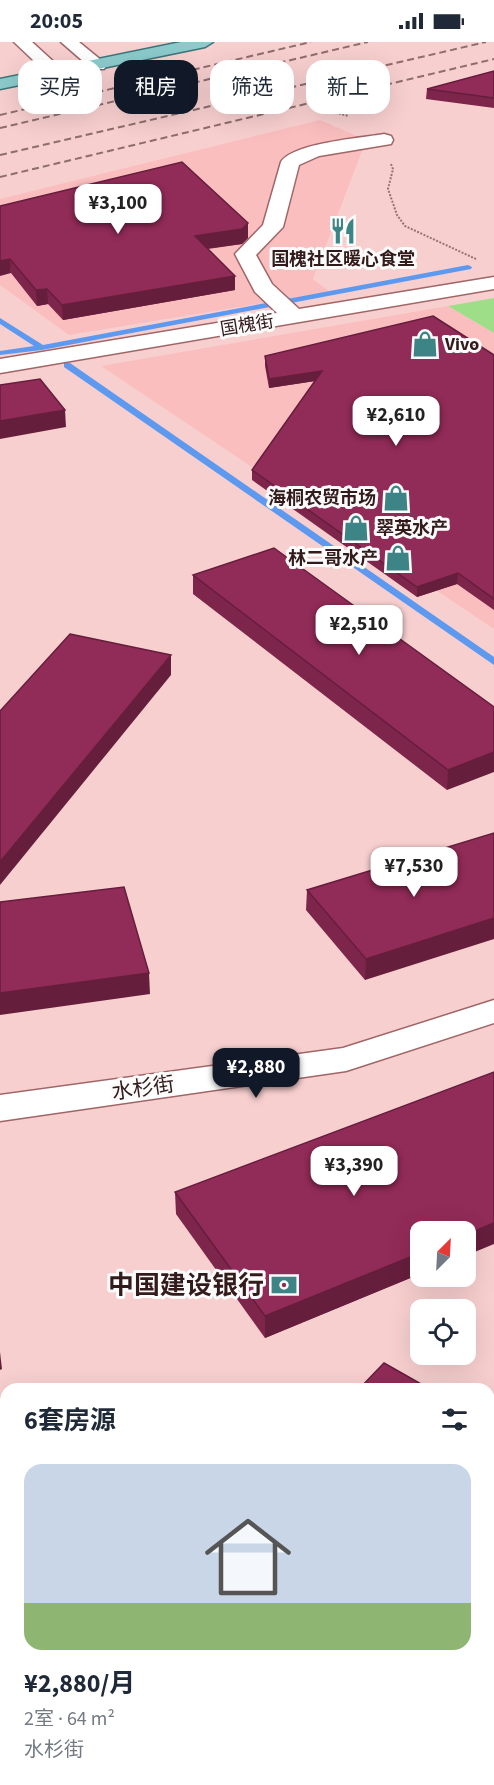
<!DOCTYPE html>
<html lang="zh">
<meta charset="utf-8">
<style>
:root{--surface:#fff;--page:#f6f6f7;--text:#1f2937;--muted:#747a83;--line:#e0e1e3;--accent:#111827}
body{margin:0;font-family:"Source Sans 3","Noto Sans SC",sans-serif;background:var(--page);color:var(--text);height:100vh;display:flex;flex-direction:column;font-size:22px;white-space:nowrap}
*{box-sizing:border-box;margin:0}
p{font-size:20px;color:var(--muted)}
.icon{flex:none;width:33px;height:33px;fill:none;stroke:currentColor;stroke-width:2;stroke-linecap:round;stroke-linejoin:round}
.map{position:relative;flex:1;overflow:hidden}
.sheet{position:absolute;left:0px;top:1341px;width:495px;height:402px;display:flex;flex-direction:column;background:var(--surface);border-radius:18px 18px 0 0;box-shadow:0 6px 24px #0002}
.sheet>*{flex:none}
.banner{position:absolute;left:18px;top:18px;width:459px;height:54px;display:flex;gap:12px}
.needle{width:39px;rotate:24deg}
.fabs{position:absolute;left:410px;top:1179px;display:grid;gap:12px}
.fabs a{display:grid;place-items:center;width:66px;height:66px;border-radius:12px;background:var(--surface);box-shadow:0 6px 24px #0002;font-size:30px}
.price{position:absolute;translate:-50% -51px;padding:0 14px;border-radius:12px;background:#fff;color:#222;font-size:20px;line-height:39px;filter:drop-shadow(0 2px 3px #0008)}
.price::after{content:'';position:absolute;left:50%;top:36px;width:18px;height:14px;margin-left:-9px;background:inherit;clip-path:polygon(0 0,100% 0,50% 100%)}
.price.active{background:var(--accent);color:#fff}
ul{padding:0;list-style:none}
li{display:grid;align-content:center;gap:12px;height:318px;padding:0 24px}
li+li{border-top:2px solid var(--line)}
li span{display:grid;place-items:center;height:186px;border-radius:18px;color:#555}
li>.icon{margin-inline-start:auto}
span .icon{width:108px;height:108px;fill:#fffc;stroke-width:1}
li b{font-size:26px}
h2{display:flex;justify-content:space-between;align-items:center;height:72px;padding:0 24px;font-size:26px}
.chip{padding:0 21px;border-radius:18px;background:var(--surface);box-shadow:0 6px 24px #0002;font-size:21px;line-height:54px}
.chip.active{background:var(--accent);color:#fff}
.status{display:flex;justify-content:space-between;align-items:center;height:42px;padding:0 30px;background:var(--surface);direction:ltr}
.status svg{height:16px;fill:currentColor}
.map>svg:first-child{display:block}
</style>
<div class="status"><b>20:05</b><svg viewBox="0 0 49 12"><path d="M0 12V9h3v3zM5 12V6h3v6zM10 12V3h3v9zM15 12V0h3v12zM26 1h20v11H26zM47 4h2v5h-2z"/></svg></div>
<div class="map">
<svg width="494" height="1743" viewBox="0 0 494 1743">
<rect width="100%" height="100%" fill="#f8cfcf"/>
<!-- built -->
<g fill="#fabebf">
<polygon points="320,78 378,103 362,109 313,237 330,250 69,293 0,243 0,157"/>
<polygon points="448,264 494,291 494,587 101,324"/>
</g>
<!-- green -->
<polygon fill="#9fde88" points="494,256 494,291 448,264"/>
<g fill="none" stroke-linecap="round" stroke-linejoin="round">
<!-- stream -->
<g fill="#5d99ef" fill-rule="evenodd">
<polygon points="468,223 472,225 471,227 42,308 0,313 0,309 34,304 0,282 0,276 43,303"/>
<polygon points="64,321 70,321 494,615 494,623 64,325"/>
</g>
<!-- minor casing -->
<g stroke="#a06667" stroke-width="3">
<g id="minor">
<polygon points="14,0 32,0 66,31 63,35 51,35"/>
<polygon points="61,0 79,0 107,23 104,27 92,27"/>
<path d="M384,92L391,94L393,98L391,102L319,114L299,123L283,185L256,213L272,242L299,267L494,235V247L0,331V317L277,271L255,250L235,212L263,183L281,120C293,101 361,96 384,92Z"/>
<polygon points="494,958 494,981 346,1029 0,1079 0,1053 343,1006"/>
</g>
</g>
<!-- major casing -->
<g stroke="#3b7578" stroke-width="3">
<polygon id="major" points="181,0 213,0 205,5 0,47 0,37"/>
</g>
<!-- path -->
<g stroke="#957475" stroke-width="2" stroke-dasharray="2 1.5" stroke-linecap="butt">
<polyline points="332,70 349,74"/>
<polyline points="391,122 393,127 388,147 397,173 405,184 476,217"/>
</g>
<!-- minor -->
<use href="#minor" fill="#fff" fill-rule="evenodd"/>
<!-- major -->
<use href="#major" fill="#8ccacb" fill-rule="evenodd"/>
<!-- rail -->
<g stroke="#8d6d6e" stroke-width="2" stroke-dasharray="7 4" stroke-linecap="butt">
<polyline points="0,73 311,0"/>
<polyline points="0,86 368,0"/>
<polyline points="0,113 486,0"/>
<polyline points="0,135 494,17"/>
</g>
</g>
<!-- wall -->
<g fill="#7d254b">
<polygon points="494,29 494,66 426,57 427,47"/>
<polygon points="0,164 248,196 242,202 208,207 235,234 235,248 63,278 48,262 37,264 11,231"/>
<polygon points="494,313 494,568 457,542 417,555 252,438 252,428 315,339 269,346 265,324 265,314"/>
<polygon points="193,533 494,665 447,748 193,552"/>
<polygon points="494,791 365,938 306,868 307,848"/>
<polygon points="175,1150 420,1190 420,1232 265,1296 176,1172"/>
</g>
<!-- shaded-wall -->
<g fill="#661e3d">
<polygon points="248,181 248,196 242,202 195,208 195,194"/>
<polygon points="10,217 11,231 0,234 0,219"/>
<polygon points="235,234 235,248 63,278 62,263"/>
<polygon points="47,247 48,262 37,264 36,248"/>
<polygon points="322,329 322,338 269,346 269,337"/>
<polygon points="65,368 66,385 0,397 0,379"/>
<polygon points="458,531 457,542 417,555 417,545"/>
<polygon points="171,613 171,633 0,843 0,820"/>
<polygon points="494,710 494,730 447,748 448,728"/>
<polygon points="494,876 494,897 365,938 366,917"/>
<polygon points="149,931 150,952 0,973 0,951"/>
<polygon points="494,1181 494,1202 465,1214 465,1193"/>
<polygon points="420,1211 420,1232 265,1296 265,1274"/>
<polygon points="0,1310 2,1327 0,1328"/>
<polygon points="494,1456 494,1477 489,1483 489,1462"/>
<polygon points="147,1737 182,1737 174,1743 138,1743"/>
</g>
<!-- building -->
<g fill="#912b57" stroke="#661e3d" stroke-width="1.5">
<polygon points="494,29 494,56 427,47"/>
<polygon points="182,120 248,181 242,187 195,194 235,234 62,263 47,247 36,248 10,217 0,219 0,164"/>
<polygon points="433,274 494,313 494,557 458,531 417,545 252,428 322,329 269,337 265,314"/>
<polygon points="40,337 65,368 0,379 0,343"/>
<polygon points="274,506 494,665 494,710 448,728 193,533"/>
<polygon points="70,592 171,613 0,820 0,669"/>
<polygon points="494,791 494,876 366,917 307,848"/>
<polygon points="124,845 149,931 0,951 0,860"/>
<polygon points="494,1030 494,1181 465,1193 465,1190 420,1190 420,1211 265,1274 175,1150"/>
<polygon points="384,1321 430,1347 359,1347"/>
<polygon points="489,1381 494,1384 494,1456 489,1462"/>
<polygon points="6,1633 6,1737 147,1737 138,1743 0,1743 0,1637"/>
</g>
<!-- icons -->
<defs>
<g id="restaurant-bare" transform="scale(2.07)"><path d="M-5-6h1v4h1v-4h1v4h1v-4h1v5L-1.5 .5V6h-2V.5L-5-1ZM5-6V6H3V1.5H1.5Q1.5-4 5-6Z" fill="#3c8486" stroke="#fbfbfb" stroke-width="2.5" paint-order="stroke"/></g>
<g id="shop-bare" transform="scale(2.07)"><path d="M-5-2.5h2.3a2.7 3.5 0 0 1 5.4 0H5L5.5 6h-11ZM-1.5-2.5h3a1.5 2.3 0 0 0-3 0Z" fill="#3c8486" stroke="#fbfbfb" stroke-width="2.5" paint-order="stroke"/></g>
<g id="bank-bare" transform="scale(2.07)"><path d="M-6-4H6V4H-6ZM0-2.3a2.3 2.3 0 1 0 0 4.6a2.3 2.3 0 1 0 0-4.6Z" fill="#3c8486" stroke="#fbfbfb" stroke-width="2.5" paint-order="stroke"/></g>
</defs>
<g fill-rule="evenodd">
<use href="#restaurant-bare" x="343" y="189"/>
<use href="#shop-bare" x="425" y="302"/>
<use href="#shop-bare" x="396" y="456"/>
<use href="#shop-bare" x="356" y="486"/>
<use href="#shop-bare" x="398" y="516"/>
<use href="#bank-bare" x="284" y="1243"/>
</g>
<g text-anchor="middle" stroke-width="6" stroke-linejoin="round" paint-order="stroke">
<!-- far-poi labels -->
<g font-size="18" font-weight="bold" fill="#331b1c" stroke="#fbfbfb" text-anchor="start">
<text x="343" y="223" text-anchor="middle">国槐社区暖心食堂</text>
<text x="445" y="308">Vivo</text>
<text x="376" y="462" text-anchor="end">海桐农贸市场</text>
<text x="376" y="492">翠英水产</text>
<text x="378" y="522" text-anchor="end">林二哥水产</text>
</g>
<!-- far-street labels -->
<g font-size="18" fill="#331b1c" stroke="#fbfbfb">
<text transform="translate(247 283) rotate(-9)" y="6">国槐街</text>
</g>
<!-- street labels -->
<g font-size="21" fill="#331b1c" stroke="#fbfbfb">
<text transform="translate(143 1046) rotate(-8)" y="7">水杉街</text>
</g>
<!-- near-poi labels -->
<g font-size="26" font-weight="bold" fill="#331b1c" stroke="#fbfbfb" text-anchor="end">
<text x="264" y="1252">中国建设银行</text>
</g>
</g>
</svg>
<div class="fabs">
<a><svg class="needle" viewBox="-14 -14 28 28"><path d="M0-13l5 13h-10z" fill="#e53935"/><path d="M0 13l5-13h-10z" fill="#747a83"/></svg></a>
<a><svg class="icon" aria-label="locate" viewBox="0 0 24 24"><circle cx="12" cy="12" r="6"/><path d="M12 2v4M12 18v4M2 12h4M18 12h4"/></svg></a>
</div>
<b class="price" style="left:118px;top:193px">¥3,100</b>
<b class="price" style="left:396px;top:405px">¥2,610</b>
<b class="price" style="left:359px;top:614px">¥2,510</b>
<b class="price" style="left:414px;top:856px">¥7,530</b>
<b class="price active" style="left:256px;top:1057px">¥2,880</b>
<b class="price" style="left:354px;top:1155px">¥3,390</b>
<div class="banner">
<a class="chip">买房</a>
<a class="chip active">租房</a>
<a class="chip">筛选</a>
<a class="chip">新上</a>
</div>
<section class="sheet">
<h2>6套房源<svg class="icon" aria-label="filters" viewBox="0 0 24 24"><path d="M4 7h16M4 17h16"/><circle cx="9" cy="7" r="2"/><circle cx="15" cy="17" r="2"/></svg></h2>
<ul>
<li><span style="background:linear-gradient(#c9d6e8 75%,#8fb573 0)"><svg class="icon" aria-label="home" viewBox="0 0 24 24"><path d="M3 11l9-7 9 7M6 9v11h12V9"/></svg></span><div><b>¥2,880/月</b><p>2室 · 64 m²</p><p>水杉街</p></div></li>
</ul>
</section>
</div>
